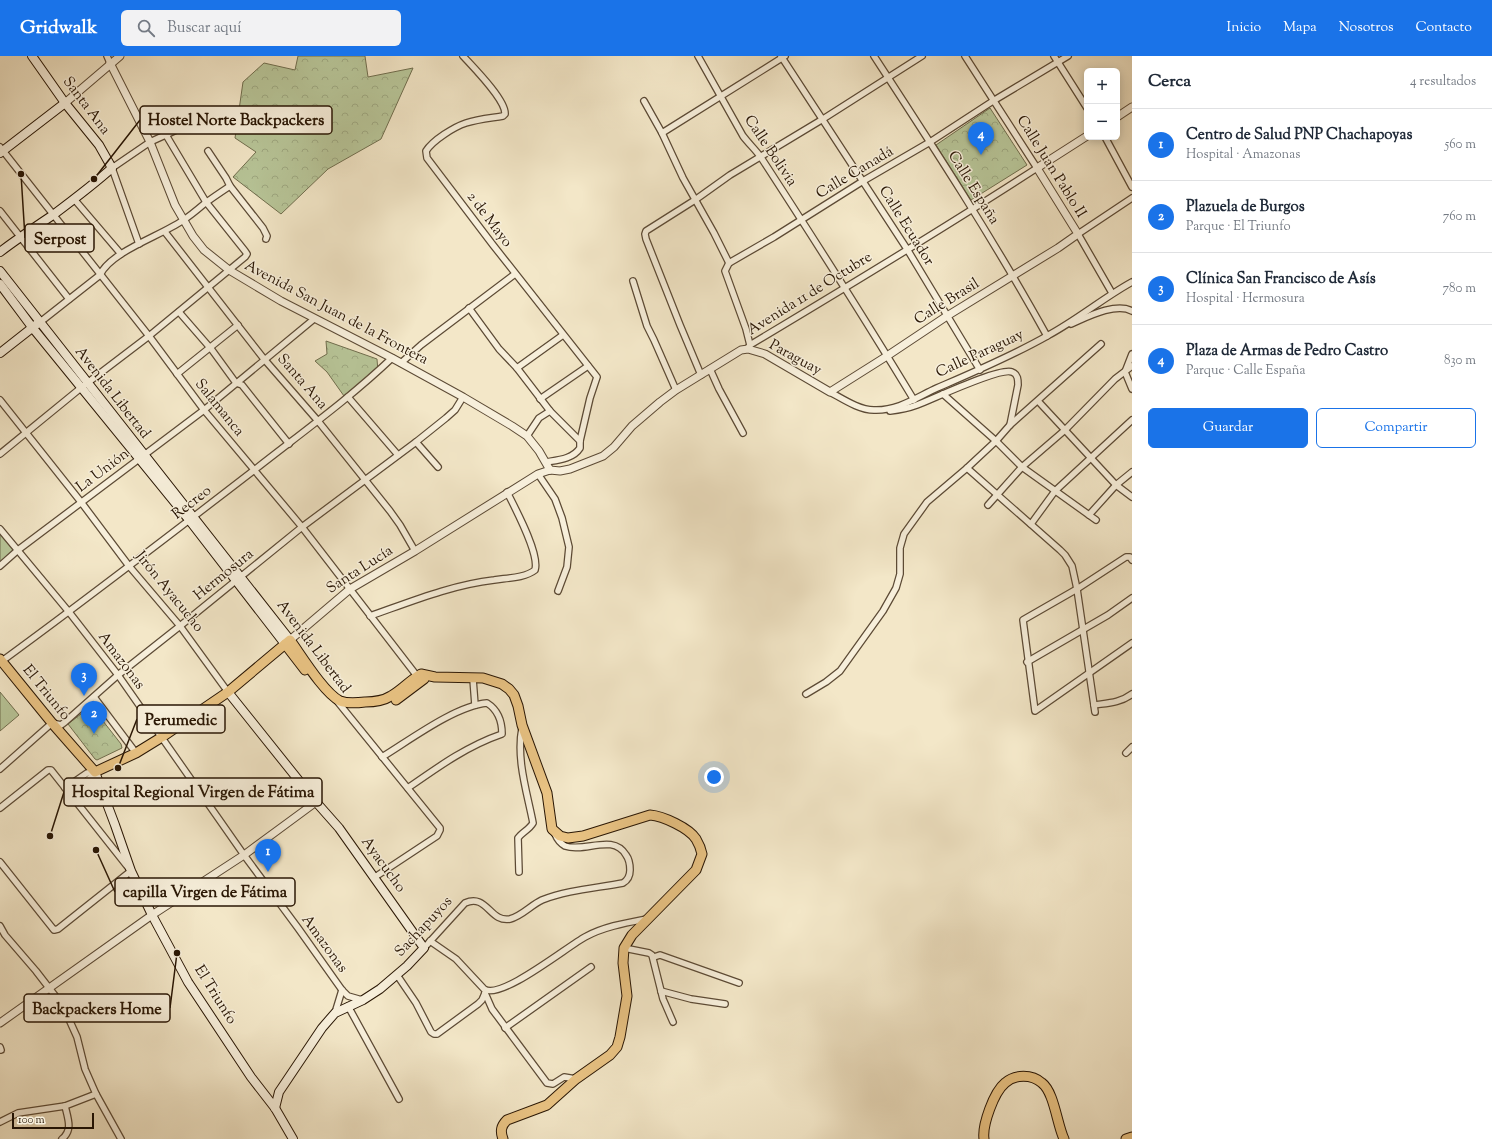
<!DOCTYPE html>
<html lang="es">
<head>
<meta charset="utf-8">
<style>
  :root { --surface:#fff; --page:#f2f2f3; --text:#1f2937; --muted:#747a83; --line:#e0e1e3; --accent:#1a73e8 }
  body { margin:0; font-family:"Sorts Mill Goudy",serif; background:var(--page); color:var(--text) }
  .controls { position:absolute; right:12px; top:12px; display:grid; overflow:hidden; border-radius:6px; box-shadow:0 2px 10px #0003 }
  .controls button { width:36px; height:36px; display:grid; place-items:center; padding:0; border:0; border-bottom:1px solid var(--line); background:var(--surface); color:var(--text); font:20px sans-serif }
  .scale { position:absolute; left:12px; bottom:10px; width:82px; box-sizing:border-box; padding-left:4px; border:2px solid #291604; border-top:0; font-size:11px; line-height:14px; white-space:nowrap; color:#291604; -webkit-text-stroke:3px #f7efdb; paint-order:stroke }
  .you { position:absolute; left:714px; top:721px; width:14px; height:14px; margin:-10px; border:3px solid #fff; border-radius:50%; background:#1a73e8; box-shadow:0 0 0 6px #1a73e833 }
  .badge { display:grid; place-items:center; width:26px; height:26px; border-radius:50%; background:var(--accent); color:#fff; font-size:13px; font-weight:700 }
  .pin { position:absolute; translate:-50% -33px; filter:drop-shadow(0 1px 2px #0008) }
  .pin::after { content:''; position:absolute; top:21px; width:14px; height:12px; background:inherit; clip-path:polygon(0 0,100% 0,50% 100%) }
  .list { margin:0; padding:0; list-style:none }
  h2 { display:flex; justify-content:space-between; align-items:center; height:52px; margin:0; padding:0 16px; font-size:17px }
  h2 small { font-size:13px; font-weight:400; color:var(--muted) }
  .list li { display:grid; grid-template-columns:26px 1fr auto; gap:12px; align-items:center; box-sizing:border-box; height:72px; padding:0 16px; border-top:1px solid var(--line) }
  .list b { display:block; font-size:15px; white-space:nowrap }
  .list p { margin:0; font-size:13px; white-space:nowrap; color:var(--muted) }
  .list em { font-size:13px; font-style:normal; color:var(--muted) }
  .actions { display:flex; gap:8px; padding:12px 16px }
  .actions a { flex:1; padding:9px 0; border:1px solid var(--accent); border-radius:6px; text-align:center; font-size:14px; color:var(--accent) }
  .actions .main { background:var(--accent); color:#fff }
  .icon { flex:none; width:22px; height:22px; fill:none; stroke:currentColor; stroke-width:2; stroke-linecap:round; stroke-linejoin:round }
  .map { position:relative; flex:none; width:1132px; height:1083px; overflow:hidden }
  header { display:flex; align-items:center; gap:24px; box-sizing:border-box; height:56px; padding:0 20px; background:var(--accent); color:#fff }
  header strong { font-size:19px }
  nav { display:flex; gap:22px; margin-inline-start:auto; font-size:14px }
  .search { width:280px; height:36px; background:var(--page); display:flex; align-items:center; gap:10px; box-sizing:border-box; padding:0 14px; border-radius:6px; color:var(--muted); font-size:15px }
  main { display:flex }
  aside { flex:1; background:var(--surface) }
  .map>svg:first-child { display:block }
  .green { fill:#b8c699; stroke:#706e4e }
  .forest { fill:url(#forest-crowns); stroke:#706e4e }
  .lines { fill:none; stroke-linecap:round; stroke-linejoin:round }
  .minor-casing { stroke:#5c4a35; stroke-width:8 }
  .tertiary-casing { stroke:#5c4a35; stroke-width:9 }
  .secondary-casing { stroke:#291604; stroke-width:10 }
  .trunk-casing { stroke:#291604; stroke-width:11 }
  .minor { stroke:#f7efdb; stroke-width:5.5 }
  .tertiary { stroke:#f7efdb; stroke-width:7 }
  .secondary { stroke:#f7efdb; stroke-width:8 }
  .trunk { stroke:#eac484; stroke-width:9 }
  .labels { text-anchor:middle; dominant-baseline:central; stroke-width:3; stroke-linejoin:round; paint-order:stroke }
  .street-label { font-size:15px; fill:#291604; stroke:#f7efdb }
  .leader { fill:none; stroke:#291604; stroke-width:1.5 }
  .callout-dot { fill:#291604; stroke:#f7efdb; stroke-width:1.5 }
  .callout { fill:#f7efdb; stroke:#291604; stroke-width:1.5 }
  .callout-label { font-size:16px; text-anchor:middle; font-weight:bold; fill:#291604 }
</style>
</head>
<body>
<header>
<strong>Gridwalk</strong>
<div class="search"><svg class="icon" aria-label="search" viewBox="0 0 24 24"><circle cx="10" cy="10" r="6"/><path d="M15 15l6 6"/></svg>Buscar aquí</div>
<nav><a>Inicio</a><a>Mapa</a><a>Nosotros</a><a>Contacto</a></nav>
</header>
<main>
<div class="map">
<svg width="1132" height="1083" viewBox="0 0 1132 1083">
  <defs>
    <pattern id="forest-crowns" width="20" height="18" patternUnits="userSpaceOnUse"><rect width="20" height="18" fill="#b8c699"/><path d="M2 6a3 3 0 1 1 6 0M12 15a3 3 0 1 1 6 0" fill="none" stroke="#9ea982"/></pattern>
  </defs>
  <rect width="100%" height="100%" fill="#f3e7c8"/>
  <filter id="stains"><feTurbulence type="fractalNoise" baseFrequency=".005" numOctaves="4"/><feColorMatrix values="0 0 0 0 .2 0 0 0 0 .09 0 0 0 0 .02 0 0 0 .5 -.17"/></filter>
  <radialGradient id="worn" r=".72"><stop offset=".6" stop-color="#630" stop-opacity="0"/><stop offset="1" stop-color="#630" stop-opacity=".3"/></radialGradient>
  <!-- green -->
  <g class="green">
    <path d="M 0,475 L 16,495 L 0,506 Z"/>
    <path d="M 0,636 L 19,659 L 0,675 Z"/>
  </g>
  <!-- forest -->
  <g class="forest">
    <path d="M 298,0 L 365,0 L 368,21 L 413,12 L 381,83 L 328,113 L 281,158 L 233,121 L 256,96 L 235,82 L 243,26 L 264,7 L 295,14 Z"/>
    <path d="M 990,52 L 1027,109 L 971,144 L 936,89 Z"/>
    <path d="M 326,285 L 377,303 L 378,316 L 344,340 L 327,316 L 315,305 L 327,298 Z"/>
    <path d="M 90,651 L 92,651 L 121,688 L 122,692 L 97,704 L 95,703 L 68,668 Z"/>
  </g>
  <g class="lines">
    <defs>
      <g id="minor">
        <path d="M 107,0 L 110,7"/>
        <path d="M 463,0 C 473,11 506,44 505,58 L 503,60 C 491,62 478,63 466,67 C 454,71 433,84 426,95 L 427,102 L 493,189 L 597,321 L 590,342 L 580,385"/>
        <path d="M 698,0 L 743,80 C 749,88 757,95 762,103 C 814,183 865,263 914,344"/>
        <path d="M 781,0 L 907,193 L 980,314"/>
        <path d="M 874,0 C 934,92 994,184 1047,280"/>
        <path d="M 1054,0 L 1087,52"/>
        <path d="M 644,45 L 662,77 L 683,122 L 714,177 L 729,207"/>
        <path d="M 662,77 L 785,0"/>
        <path d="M 1105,81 L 1132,131"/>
        <path d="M 0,91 L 149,280 L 204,354 L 302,471 L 417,620 L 420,621"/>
        <path d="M 208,95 L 226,122 L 230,130 L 263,172 L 267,180 L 266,183"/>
        <path d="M 74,143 L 121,198"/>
        <path d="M 0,155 L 69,243"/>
        <path d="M 165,176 L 264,303 L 318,365 L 390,455 L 400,469 L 415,495"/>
        <path d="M 139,188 L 112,112 L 150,86 L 196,65"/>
        <path d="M 633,225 L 647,270 L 654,284 L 676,334"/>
        <path d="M 1112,237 L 1078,178 L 1132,142"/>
        <path d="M 469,252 L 499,293 L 517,312"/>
        <path d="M 179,256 L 212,294 L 236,327 L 242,329 L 289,388"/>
        <path d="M 39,267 L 100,219 C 110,196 160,180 182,165 C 190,160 197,154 204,148 C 212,142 221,136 230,130"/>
        <path d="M 1071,268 C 1087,261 1116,246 1132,255"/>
        <path d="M 750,289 L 746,273 L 725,215 L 729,207 L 774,181 L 863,125 L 930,86 L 993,45 L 1068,0"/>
        <path d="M 748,292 L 750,289 C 847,231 943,173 1037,112 L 965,0"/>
        <path d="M 1132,298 L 1125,316 L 1132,333"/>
        <path d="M 401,307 L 421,289 L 515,218"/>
        <path d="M 710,313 L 719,333 L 743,377"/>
        <path d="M 177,318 L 238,269"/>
        <path d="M 701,319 L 680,269 L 646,183 L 645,178 L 646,175 L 695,144 L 730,119 L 823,63 L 922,0"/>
        <path d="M 830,336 C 843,343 859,354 874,354 C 898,355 917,341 937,332 C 974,316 1012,300 1047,280 C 1077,264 1103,242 1132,226"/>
        <path d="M 943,338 L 996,385 L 1022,411 L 1096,464"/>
        <path d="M 348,341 L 398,399"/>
        <path d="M 540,343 L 588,310"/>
        <path d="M 0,344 L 81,446 L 129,510 L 180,570 L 228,636"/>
        <path d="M 1038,345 L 1116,429 L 1132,441"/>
        <path d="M 890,355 C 899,354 909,352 917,349 C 933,343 1000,311 1012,316 C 1018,318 1018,324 1018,329 L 1010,369"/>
        <path d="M 527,380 L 539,362 L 550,355"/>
        <path d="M 416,386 L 438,411"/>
        <path d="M 0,398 L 82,331 L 149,280 L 245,201 L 247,198 L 245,195 L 206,146 L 166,79"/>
        <path d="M 546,406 C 558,404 573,403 580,392 L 580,385 L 550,355 L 517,312 L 563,279"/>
        <path d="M 967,412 L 1060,494 L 1065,499 L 1072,510 L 1077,533 L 1095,656"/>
        <path d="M 538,418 L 555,443 L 562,462 L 569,491 L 567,511 L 558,535"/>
        <path d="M 988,449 L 1022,411 L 1065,374 L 1115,323 L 1132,310"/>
        <path d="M 1089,459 L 1116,429 L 1132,416"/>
        <path d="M 1031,468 L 1055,435 L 1132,364"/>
        <path d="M 0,473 L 69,556 L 118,619 L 244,799 L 298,872 L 342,934 L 348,940 L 362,944"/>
        <path d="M 1132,504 L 1130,501 L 1126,501 L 1077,533 L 1023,564 L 1035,655 L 1132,587"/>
        <path d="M 0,510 L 18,494 L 204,354 L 314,263"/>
        <path d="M 370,560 C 410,546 451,529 494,524 C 507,522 525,522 535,514 C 540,498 515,452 507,436"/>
        <path d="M 2,605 C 87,543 170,479 253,415 C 300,378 349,343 392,302"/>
        <path d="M 1027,606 L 1108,559 L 1132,542"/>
        <path d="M 473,623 L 475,649"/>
        <path d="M 806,638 L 826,626 L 840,615 L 883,555 L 896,532 L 900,518 L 900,492 L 904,478 L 927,446 L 967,412 L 996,385 L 1010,369 L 1101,288"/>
        <path d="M 94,641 L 136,697"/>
        <path d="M 337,645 L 440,772 L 440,774 L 437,780 L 375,821"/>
        <path d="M 1094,649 C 1108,647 1120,647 1132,638"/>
        <path d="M 1126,697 L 1132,691"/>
        <path d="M 382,701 C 410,684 455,650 487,647 C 498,654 502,666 502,678 C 467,690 438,711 408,732"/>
        <path d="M 0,713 L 52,667 L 61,669 L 65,666 L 118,619 L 180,570 L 302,471 L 416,386 L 446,362 L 455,354 L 463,341"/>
        <path d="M 65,732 L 87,717 L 95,716"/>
        <path d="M 70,738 L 90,722 L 95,716"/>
        <path d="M 0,752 L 48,714 L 51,714 L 131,815 L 58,873 L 54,874 L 0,806"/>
        <path d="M 519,816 L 518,782 C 522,776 529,774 533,767 C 527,736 516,703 522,672"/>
        <path d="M 0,870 L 5,879 L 36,915 L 63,950 L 77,981 L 85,1013 L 96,1038 L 121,1083"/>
        <path d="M 430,885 L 456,903 L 484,933 C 500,945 568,890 585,881 C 603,871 625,867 646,863"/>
        <path d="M 424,892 L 465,847 C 487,837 490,867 510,863 C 522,860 531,849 542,844 C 567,834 597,832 623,827 C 628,824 630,820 630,814 C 630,810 629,803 626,799 C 613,777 585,797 565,790 C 560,787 557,783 555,778"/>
        <path d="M 624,892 L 649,897 L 652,899 L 663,943 L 673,966"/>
        <path d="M 654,901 L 660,899 L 739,927"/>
        <path d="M 397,919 L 416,947 L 431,976 L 434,978 L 437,978 L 478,948 L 482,944 L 485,937"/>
        <path d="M 661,935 L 691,943 L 725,948"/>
        <path d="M 485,937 L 492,953 L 547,1027 L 553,1028 L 564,1021 L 576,1023"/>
        <path d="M 348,950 L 399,1043"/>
        <path d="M 335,957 L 342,934"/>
        <path d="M 505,972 L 591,911"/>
        <path d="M 0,991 L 1,994"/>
        <path d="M 0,1066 L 18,1057 L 65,1050 L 96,1038"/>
        <path d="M 62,1083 C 73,1074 68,1063 65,1050"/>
      </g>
      <g id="tertiary">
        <path d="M 110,7 L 150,86 L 175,149 L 193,180 L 204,194 L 229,214 L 281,245 L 392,302 L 463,341 L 512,370 L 527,380 L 539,395 L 550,414"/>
        <path d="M 65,47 L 120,0"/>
        <path d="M 1117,61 L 1132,51"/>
        <path d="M 550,414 L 560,415 L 570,413 L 603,400 L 614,391 L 632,370 L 660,346 L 676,334 L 741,294 L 748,293 L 765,298 L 830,336 L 887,300 L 947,260 L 1058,192 L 1078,178 L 1037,112 L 1087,80"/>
        <path d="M 290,584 L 350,533 L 415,495 L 538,418 L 550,414"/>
        <path d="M 0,967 L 152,859 L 244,799 L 316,746"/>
      </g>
      <g id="secondary">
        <path d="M 0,97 L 65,47"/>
        <path d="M 0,196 C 17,183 35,171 53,159 C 73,144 93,129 112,112 L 99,89 L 65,47 L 32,0"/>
        <path d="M 0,215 L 290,584"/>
        <path d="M 0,228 L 32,271 L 190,465 L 285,588"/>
        <path d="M 0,297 L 37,268"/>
        <path d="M 228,636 L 316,746 L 339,772 L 424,892 L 407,910 L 380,933 L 363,944 L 335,957 L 322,972 L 279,1036 L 275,1052"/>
        <path d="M 95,716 L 115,769 L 131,815 L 152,859 L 188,926 L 251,1021 L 275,1052 L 293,1083"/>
      </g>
      <g id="trunk">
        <path d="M 285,588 L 305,614"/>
        <path d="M 0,603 L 52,667 L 95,716 L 136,697 L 162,681 L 228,636 L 290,584 C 301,599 324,637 340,645 C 348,648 357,647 365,646 C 374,646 383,645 391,640 C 402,634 410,624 421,618 L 435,621 L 483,622 L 502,628 L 509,633 L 514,639 L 518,650 L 522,669 L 547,737 L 552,773 L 560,780 L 568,782 L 583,780 L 650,759 C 663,760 689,772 696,783 C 699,788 701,793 702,798 L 696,814 L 632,879 L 624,892 L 623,907 L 627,940 L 620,981 L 617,991 L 610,999 L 576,1023 L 547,1049 L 507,1064 C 501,1070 500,1075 503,1083"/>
        <path d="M 396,644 L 424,623 L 425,620"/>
        <path d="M 984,1083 C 982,1069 994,1036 1005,1027 C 1015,1018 1032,1018 1042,1027 C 1054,1036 1057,1068 1064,1083"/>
        <path d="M 1126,1083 L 1132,1081"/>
      </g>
    </defs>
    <!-- minor casing -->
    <use href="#minor" class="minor-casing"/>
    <!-- tertiary casing -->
    <use href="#tertiary" class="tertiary-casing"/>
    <!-- secondary casing -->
    <use href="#secondary" class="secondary-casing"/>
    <!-- trunk casing -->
    <use href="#trunk" class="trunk-casing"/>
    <!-- minor -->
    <use href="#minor" class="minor"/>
    <!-- tertiary -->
    <use href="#tertiary" class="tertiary"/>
    <!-- secondary -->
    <use href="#secondary" class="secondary"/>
    <!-- trunk -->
    <use href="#trunk" class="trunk"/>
  </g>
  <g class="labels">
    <!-- street labels -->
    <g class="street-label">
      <text transform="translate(86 50) rotate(53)">Santa Ana</text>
      <text transform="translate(770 95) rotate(56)">Calle Bolivia</text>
      <text transform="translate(1051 111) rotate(58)">Calle Juan Pablo II</text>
      <text transform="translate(855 117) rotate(-31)">Calle Canadá</text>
      <text transform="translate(973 132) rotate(58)">Calle España</text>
      <text transform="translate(489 164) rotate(53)">2 de Mayo</text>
      <text transform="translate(906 170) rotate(58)">Calle Ecuador</text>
      <text transform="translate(810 238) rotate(-32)">Avenida 11 de Octubre</text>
      <text transform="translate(947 246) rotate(-32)">Calle Brasil</text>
      <text transform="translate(336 257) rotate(28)">Avenida San Juan de la Frontera</text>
      <text transform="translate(980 298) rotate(-25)">Calle Paraguay</text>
      <text transform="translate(795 302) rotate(29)">Paraguay</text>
      <text transform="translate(302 326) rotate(49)">Santa Ana</text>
      <text transform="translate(112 337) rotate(52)">Avenida Libertad</text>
      <text transform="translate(219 352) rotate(51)">Salamanca</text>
      <text transform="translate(103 415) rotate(-37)">La Unión</text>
      <text transform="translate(192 447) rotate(-38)">Recreo</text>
      <text transform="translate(360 514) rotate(-33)">Santa Lucía</text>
      <text transform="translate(224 519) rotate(-39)">Hermosura</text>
      <text transform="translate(169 536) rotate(51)">Jirón Ayacucho</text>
      <text transform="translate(313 591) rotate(53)">Avenida Libertad</text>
      <text transform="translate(121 605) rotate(53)">Amazonas</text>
      <text transform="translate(46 637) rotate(51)">El Triunfo</text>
      <text transform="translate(383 809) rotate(54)">Ayacucho</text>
      <text transform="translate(424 871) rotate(-47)">Sachapuyos</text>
      <text transform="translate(324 888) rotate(54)">Amazonas</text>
      <text transform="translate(215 939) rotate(58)">El Triunfo</text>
    </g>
  </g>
  <!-- callouts -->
  <path class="leader" d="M94 123L140 64M21 118L25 182M118 712L137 663M50 780L64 736M96 794L115 836M177 897L170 952"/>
  <g class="callout-dot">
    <circle cx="94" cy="123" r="4"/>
    <circle cx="21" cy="118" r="4"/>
    <circle cx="118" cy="712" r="4"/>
    <circle cx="50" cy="780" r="4"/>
    <circle cx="96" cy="794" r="4"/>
    <circle cx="177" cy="897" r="4"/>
  </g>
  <g class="callout">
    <rect x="140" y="50" width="192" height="28" rx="4"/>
    <rect x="25" y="168" width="69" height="28" rx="4"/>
    <rect x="137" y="649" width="88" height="28" rx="4"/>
    <rect x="64" y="722" width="258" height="28" rx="4"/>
    <rect x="115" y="822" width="180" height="28" rx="4"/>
    <rect x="24" y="938" width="146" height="28" rx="4"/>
  </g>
  <g class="callout-label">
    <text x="236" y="69">Hostel Norte Backpackers</text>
    <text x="60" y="188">Serpost</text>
    <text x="181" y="669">Perumedic</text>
    <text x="193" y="741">Hospital Regional Virgen de Fátima</text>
    <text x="205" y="841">capilla Virgen de Fátima</text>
    <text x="97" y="958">Backpackers Home</text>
  </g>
  <rect width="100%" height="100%" filter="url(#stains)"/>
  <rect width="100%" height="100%" fill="url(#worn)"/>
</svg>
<div class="controls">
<button>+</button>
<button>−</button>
</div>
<div class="scale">100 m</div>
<div class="you"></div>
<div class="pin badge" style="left:268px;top:816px">1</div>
<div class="pin badge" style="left:94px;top:678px">2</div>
<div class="pin badge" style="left:84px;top:640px">3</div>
<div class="pin badge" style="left:981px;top:99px">4</div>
</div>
<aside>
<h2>Cerca<small>4 resultados</small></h2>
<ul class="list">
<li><span class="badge">1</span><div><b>Centro de Salud PNP Chachapoyas</b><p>Hospital · Amazonas</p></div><em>560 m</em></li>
<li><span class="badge">2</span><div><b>Plazuela de Burgos</b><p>Parque · El Triunfo</p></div><em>760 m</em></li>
<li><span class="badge">3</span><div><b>Clínica San Francisco de Asís</b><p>Hospital · Hermosura</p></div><em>780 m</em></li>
<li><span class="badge">4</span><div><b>Plaza de Armas de Pedro Castro</b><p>Parque · Calle España</p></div><em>830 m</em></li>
</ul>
<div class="actions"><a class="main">Guardar</a><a>Compartir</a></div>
</aside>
</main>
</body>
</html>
